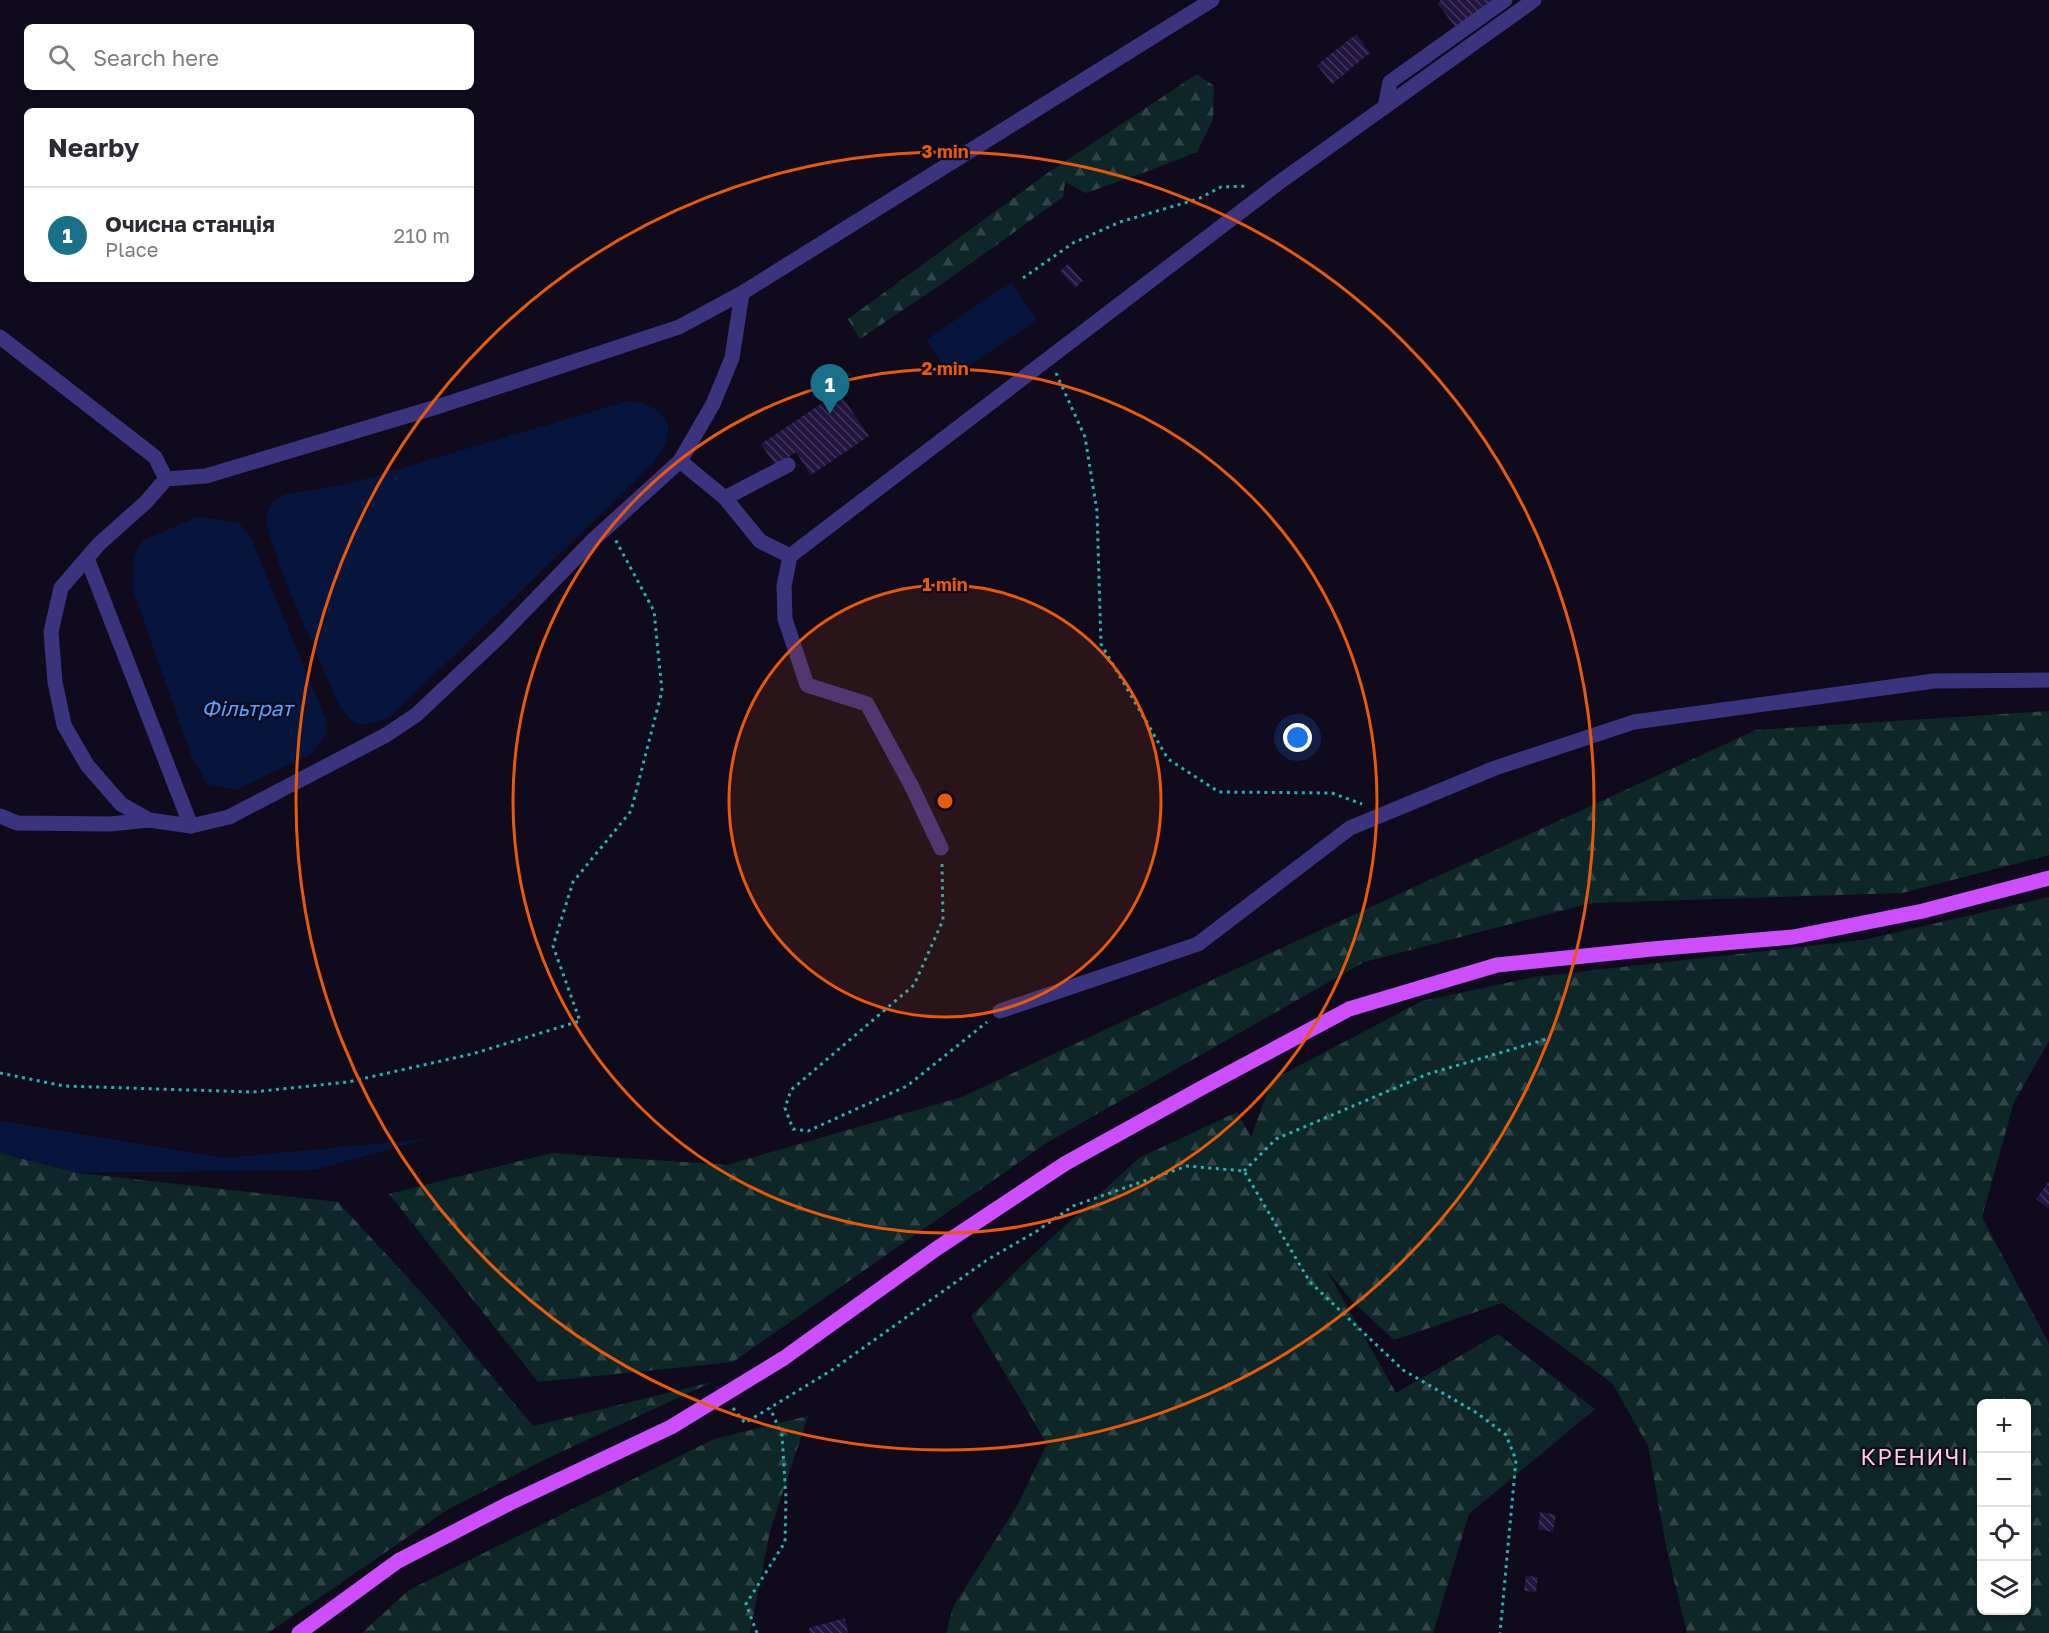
<!DOCTYPE html>
<html lang="en">
<head>
<meta charset="utf-8">
<style>
  :root { --surface:#fff; --page:#f2f2f3; --text:#2b2b33; --muted:#7c7c81; --line:#e1e1e2; --accent:#187089 }
  body { margin:0; font-family:"Golos Text",sans-serif; background:var(--page); color:var(--text) }
  .controls { position:absolute; right:18px; bottom:18px; display:grid; overflow:hidden; border-radius:9px; box-shadow:0 2px 4px #0004 }
  .controls button { width:54px; height:54px; display:grid; place-items:center; padding:0; border:0; border-bottom:2px solid var(--line); background:var(--surface); color:var(--text); font:30px sans-serif }
  .you { position:absolute; left:1298px; top:738px; width:21px; height:21px; margin:-15px; border:4px solid #fff; border-radius:50%; background:#1a73e8; box-shadow:0 0 0 9px #1a73e833 }
  .badge { display:grid; place-items:center; width:39px; height:39px; border-radius:50%; background:var(--accent); color:#fff; font-size:20px; font-weight:700 }
  .pin { position:absolute; translate:-50% -50px; filter:drop-shadow(0 2px 3px #0008) }
  .pin::after { content:''; position:absolute; top:32px; width:21px; height:18px; background:inherit; clip-path:polygon(0 0,100% 0,50% 100%) }
  .list { margin:0; padding:0; list-style:none }
  h2 { display:flex; justify-content:space-between; align-items:center; height:78px; margin:0; padding:0 24px; font-size:26px }
  h2 small { font-size:20px; font-weight:400; color:var(--muted) }
  .list li { display:grid; grid-template-columns:39px 1fr auto; gap:18px; align-items:center; box-sizing:border-box; height:96px; padding:0 24px; border-top:2px solid var(--line) }
  .list b { display:block; font-size:22px; white-space:nowrap }
  .list p { margin:0; font-size:20px; white-space:nowrap; color:var(--muted) }
  .list em { font-size:20px; font-style:normal; color:var(--muted) }
  .icon { flex:none; width:33px; height:33px; fill:none; stroke:currentColor; stroke-width:2; stroke-linecap:round; stroke-linejoin:round }
  .map { position:relative; flex:none; width:2049px; height:1633px; overflow:hidden }
  .search { position:absolute; background:var(--surface); box-shadow:0 2px 4px #0004; left:24px; top:24px; width:450px; height:66px; display:flex; align-items:center; gap:15px; box-sizing:border-box; padding:0 21px; border-radius:9px; color:var(--muted); font-size:22px }
  .panel { position:absolute; background:var(--surface); box-shadow:0 2px 4px #0004; left:24px; top:108px; width:450px; height:174px; border-radius:9px }
  .map>svg:first-child { display:block }
  .forest { fill:url(#forest-firs); fill-rule:evenodd }
  .water { fill:#06153b }
  .building { fill:url(#building-back-hatch) }
  .lines { fill:none; stroke-linecap:round; stroke-linejoin:round }
  .path { stroke:#27b0b3; stroke-width:3; stroke-dasharray:3 4.5; stroke-linecap:butt }
  .minor { stroke:#3c337f; stroke-width:15 }
  .major { stroke:#cc4eff; stroke-width:15 }
  .ring { fill:none; stroke:#e8590c; stroke-width:3 }
  .labels { text-anchor:middle; dominant-baseline:central; stroke-width:4.5; stroke-linejoin:round; paint-order:stroke }
  .water-label { font-size:21px; font-style:italic; fill:#55a2ff; stroke:#0f0b1d }
  .quarter-label { font-size:22px; letter-spacing:1.5px; fill:#ffc9e7; stroke:#0f0b1d }
  .centre { fill:#e8590c; stroke:#0f0b1d; stroke-width:3 }
  .ring-label { font-size:18px; text-anchor:middle; font-weight:bold; fill:#e8590c; stroke:#0f0b1d; stroke-width:4.5; stroke-linejoin:round; paint-order:stroke }
</style>
</head>
<body>
<div class="map">
<svg width="2049" height="1633" viewBox="0 0 2049 1633">
  <defs>
    <pattern id="forest-firs" width="22" height="20" patternUnits="userSpaceOnUse" patternTransform="scale(1.5)"><rect width="22" height="20" fill="#0d2627"/><path d="M5 1l3.5 6h-7zM16 11l3.5 6h-7z" fill="#2f4447"/></pattern>
    <pattern id="building-back-hatch" width="6" height="6" patternUnits="userSpaceOnUse" patternTransform="scale(1.5)"><rect width="6" height="6" fill="#22163f"/><path d="M-1 5l2 2M0 0l6 6M5-1l2 2" fill="none" stroke="#41365c"/></pattern>
  </defs>
  <rect width="100%" height="100%" fill="#0f0b1d"/>
  <!-- forest -->
  <g class="forest">
    <path d="M 1197,74 L 1214,86 L 1213,119 L 1197,152 L 1148,171 L 1086,193 L 1065,182 L 1063,197 L 952,277 L 860,339 L 848,319 L 1049,172 Z"/>
    <path d="M 2049,711 L 2049,855 L 1902,893 L 1592,903 L 1364,962 L 1048,1142 L 733,1362 L 538,1382 L 389,1194 L 551,1153 L 727,1165 L 962,1097 L 1162,1003 L 1756,730 Z"/>
    <path d="M 2049,897 L 2049,1041 L 2014,1102 L 1982,1217 L 2049,1344 L 2049,1633 L 1687,1633 L 1667,1551 L 1648,1446 L 1612,1383 L 1502,1303 L 1394,1340 L 1353,1302 L 1326,1269 L 1396,1393 L 1498,1334 L 1595,1409 L 1469,1514 L 1433,1633 L 946,1633 L 953,1607 L 1017,1506 L 1047,1444 L 971,1316 L 1023,1264 L 1139,1158 L 1237,1112 L 1251,1137 L 1272,1080 L 1422,1001 L 1534,977 L 1863,940 ZM 1982,1404 L 2026,1404 L 2026,1610 L 1982,1610 Z"/>
    <path d="M 0,1153 L 79,1173 L 338,1202 L 432,1304 L 533,1426 L 712,1382 L 546,1459 L 447,1510 L 268,1633 L 0,1633 Z"/>
    <path d="M 808,1416 L 770,1531 L 750,1633 L 362,1633 L 409,1590 L 714,1439 Z"/>
  </g>
  <!-- water -->
  <g class="water">
    <path d="M 1011,282 L 1037,320 L 951,378 L 926,340 Z"/>
    <path d="M 628,401 C 645,402 671,412 668,434 C 667,445 659,454 653,464 L 390,717 C 365,728 353,729 338,703 L 286,583 L 268,531 L 266,515 L 273,502 L 283,495 L 355,482 Z"/>
    <path d="M 196,517 L 238,522 L 250,536 L 326,720 L 327,733 L 311,754 L 236,790 L 207,784 L 192,758 L 132,587 L 134,556 L 142,541 Z"/>
    <path d="M 0,1121 L 226,1158 L 426,1139 L 314,1170 L 79,1173 L 0,1153 Z"/>
  </g>
  <!-- building -->
  <g class="building">
    <path d="M 1441,0 L 1496,0 L 1457,29 L 1437,3 Z"/>
    <path d="M 1356,34 L 1370,53 L 1332,84 L 1317,65 Z"/>
    <path d="M 1068,264 L 1083,281 L 1075,288 L 1060,271 Z"/>
    <path d="M 839,392 L 869,436 L 811,475 L 796,452 L 776,466 L 761,444 Z"/>
    <path d="M 2049,1181 L 2049,1207 L 2048,1208 L 2036,1199 Z"/>
    <path d="M 1540,1512 L 1556,1515 L 1553,1532 L 1538,1529 Z"/>
    <path d="M 1526,1576 L 1538,1577 L 1536,1592 L 1524,1591 Z"/>
    <path d="M 845,1618 L 848,1633 L 810,1633 L 809,1628 Z"/>
  </g>
  <g class="lines">
    <!-- path -->
    <g class="path">
      <path d="M 1023,278 L 1073,243 L 1120,222 L 1198,199 L 1221,187 L 1248,186"/>
      <path d="M 1056,373 L 1085,437 L 1097,511 L 1101,644 L 1168,759 L 1219,792 L 1332,793 L 1362,804"/>
      <path d="M 942,864 L 943,920 L 914,985 L 791,1090 L 785,1108 L 793,1129 L 808,1131 L 907,1086 L 987,1022"/>
      <path d="M 0,1073 L 64,1086 L 253,1092 L 348,1082 L 472,1054 L 580,1021 L 553,946 L 573,882 L 631,811 L 662,691 L 654,611 L 615,539"/>
      <path d="M 1244,1171 L 1276,1139 L 1428,1074 L 1547,1039"/>
      <path d="M 733,1408 L 745,1423 L 832,1370 L 987,1260 L 1037,1231 L 1073,1206 L 1187,1166 L 1244,1171 L 1310,1282 L 1403,1370 L 1477,1413 L 1506,1435 L 1516,1460 L 1500,1633"/>
      <path d="M 757,1633 L 746,1604 L 785,1542 L 786,1498 L 782,1435 L 770,1408"/>
    </g>
    <!-- minor -->
    <g class="minor">
      <path d="M 1385,107 L 1390,82 L 1505,0"/>
      <path d="M 742,293 L 732,358 L 713,404 L 680,461 L 593,540 L 500,636 L 416,715 L 386,735 L 229,817 L 191,826 L 149,820 L 121,804 L 87,765 L 64,725 L 55,682 L 51,632 L 61,588 L 99,544 L 146,502 L 166,479 L 206,476 L 443,405 L 679,327 L 742,293 L 1212,0"/>
      <path d="M 0,337 L 155,457 L 166,479"/>
      <path d="M 680,461 L 725,498 L 760,541 L 790,556"/>
      <path d="M 725,498 L 788,465"/>
      <path d="M 87,558 L 191,826"/>
      <path d="M 0,816 L 17,823 L 110,824 L 149,820"/>
      <path d="M 941,848 L 911,785 L 867,704 L 807,685 L 785,619 L 784,586 L 790,556 L 1277,184 L 1534,0"/>
      <path d="M 1000,1011 L 1198,944 L 1350,828 L 1495,768 L 1634,722 L 1934,681 L 2049,680"/>
    </g>
    <!-- major -->
    <path class="major" d="M 299,1633 L 398,1561 L 510,1503 L 671,1427 L 784,1358 L 936,1249 L 1066,1163 L 1207,1085 L 1349,1009 L 1497,965 L 1652,949 L 1793,937 L 1923,911 L 2049,878"/>
  </g>
  <!-- distance rings -->
  <circle cx="945" cy="801" r="216" fill="#e8590c" fill-opacity=".12"/>
  <g class="ring">
    <circle cx="945" cy="801" r="216"/>
    <circle cx="945" cy="801" r="432"/>
    <circle cx="945" cy="801" r="649"/>
  </g>
  <g class="labels">
    <!-- water labels -->
    <g class="water-label">
      <text x="247" y="708">Фільтрат</text>
    </g>
    <!-- quarter labels -->
    <g class="quarter-label">
      <text x="1915" y="1456">КРЕНИЧІ</text>
    </g>
  </g>
  <circle cx="945" cy="801" r="9" class="centre"/>
  <g class="ring-label">
    <text x="945" y="158">3 min</text>
    <text x="945" y="375">2 min</text>
    <text x="945" y="591">1 min</text>
  </g>
</svg>
<div class="controls">
<button>+</button>
<button>−</button>
<button><svg class="icon" aria-label="locate" viewBox="0 0 24 24"><circle cx="12" cy="12" r="6"/><path d="M12 2v4M12 18v4M2 12h4M18 12h4"/></svg></button>
<button><svg class="icon" aria-label="layers" viewBox="0 0 24 24"><path d="M12 4l9 5-9 5-9-5zM3 14l9 5 9-5"/></svg></button>
</div>
<div class="you"></div>
<div class="pin badge" style="left:830px;top:414px">1</div>
<div class="search"><svg class="icon" aria-label="search" viewBox="0 0 24 24"><circle cx="10" cy="10" r="6"/><path d="M15 15l6 6"/></svg>Search here</div>
<section class="panel">
<h2>Nearby<small></small></h2>
<ul class="list">
<li><span class="badge">1</span><div><b>Очисна станція</b><p>Place</p></div><em>210 m</em></li>
</ul>
</section>
</div>
</body>
</html>
